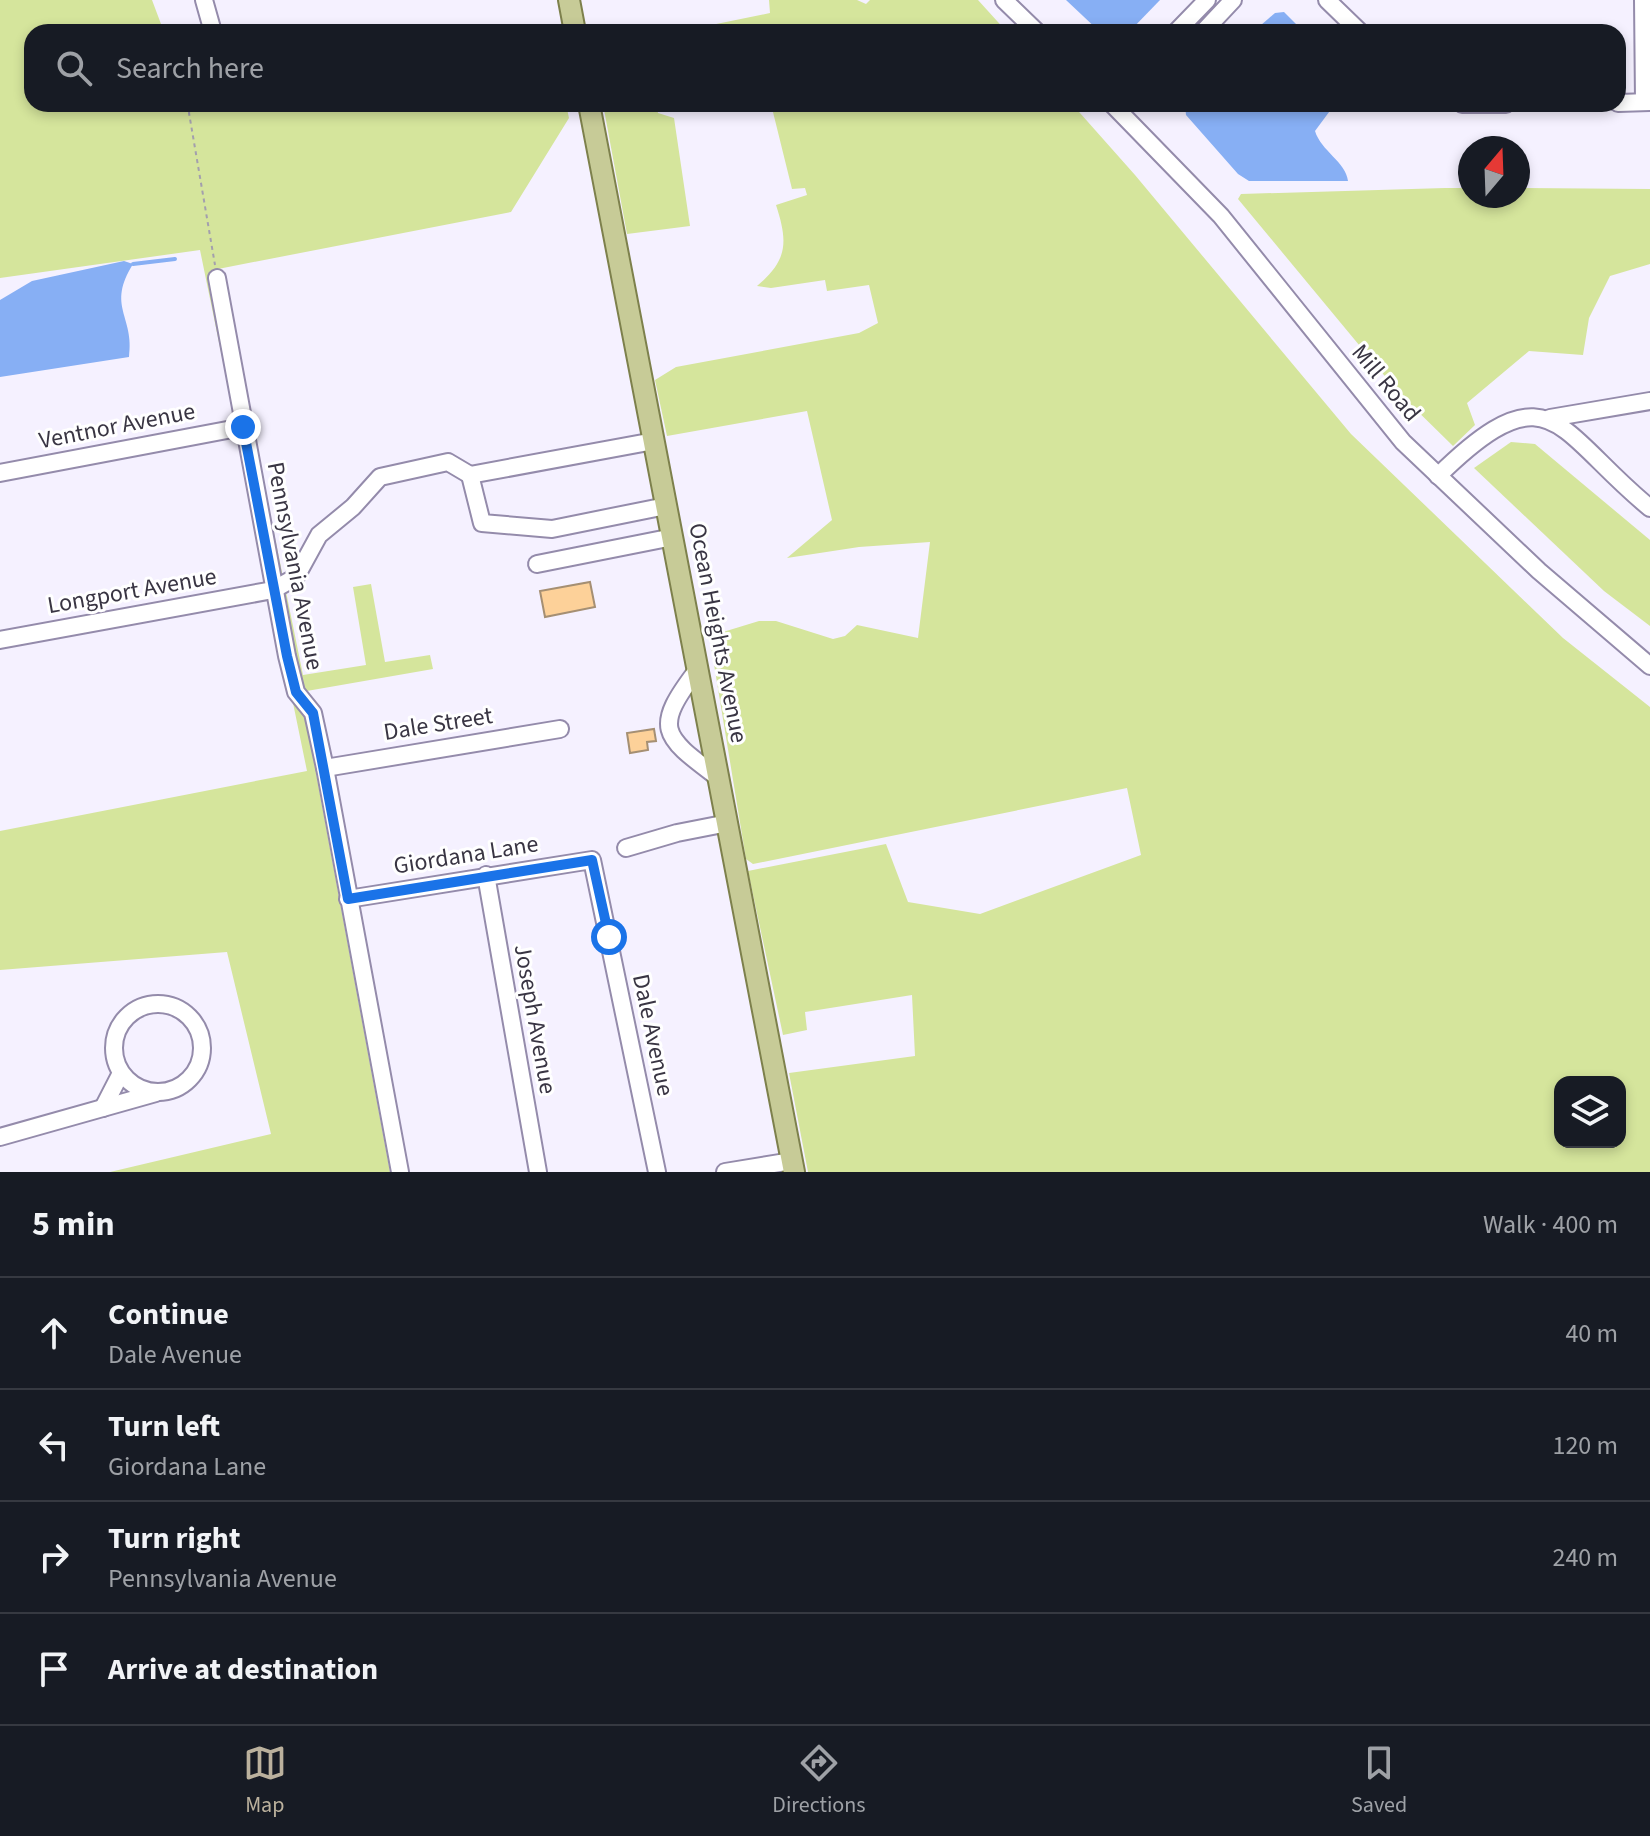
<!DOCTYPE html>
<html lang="en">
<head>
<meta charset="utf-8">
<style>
  :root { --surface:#171b24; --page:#20242c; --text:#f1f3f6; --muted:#9ea1a6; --line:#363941; --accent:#bbb19d }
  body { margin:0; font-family:"Source Sans 3",sans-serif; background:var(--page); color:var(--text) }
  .controls { position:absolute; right:24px; bottom:24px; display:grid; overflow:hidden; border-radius:16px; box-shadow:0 4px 12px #0003 }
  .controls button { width:72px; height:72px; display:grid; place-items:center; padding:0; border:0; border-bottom:2px solid var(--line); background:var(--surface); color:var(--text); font:40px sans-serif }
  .compass { position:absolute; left:1458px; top:136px; width:72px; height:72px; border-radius:50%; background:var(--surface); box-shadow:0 4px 12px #0003; rotate:19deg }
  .stop { position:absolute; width:24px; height:24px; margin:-18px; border:6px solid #1a73e8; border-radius:50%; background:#fff }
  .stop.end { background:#1a73e8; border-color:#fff; box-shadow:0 2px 8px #0008 }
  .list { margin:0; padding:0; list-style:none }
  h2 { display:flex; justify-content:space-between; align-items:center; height:104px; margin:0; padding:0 32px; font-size:34px }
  h2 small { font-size:26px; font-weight:400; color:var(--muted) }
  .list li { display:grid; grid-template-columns:52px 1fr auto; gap:24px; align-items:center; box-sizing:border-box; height:112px; padding:0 32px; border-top:2px solid var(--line) }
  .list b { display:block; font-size:30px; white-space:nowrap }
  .list p { margin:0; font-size:26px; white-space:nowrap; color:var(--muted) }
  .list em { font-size:26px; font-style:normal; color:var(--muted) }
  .icon { flex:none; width:44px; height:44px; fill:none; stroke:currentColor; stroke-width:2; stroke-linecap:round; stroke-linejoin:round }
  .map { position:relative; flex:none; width:1650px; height:1172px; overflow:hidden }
  .search { position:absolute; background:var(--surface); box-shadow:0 4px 12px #0003; left:24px; right:24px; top:24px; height:88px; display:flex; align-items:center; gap:20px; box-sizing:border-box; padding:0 28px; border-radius:24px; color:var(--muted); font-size:30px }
  .sheet { height:552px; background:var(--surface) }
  nav { display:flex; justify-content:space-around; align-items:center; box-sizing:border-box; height:112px; border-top:2px solid var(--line); background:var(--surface); font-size:22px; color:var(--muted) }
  nav a { display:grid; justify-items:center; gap:4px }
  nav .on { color:var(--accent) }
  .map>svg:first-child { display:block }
  .green { fill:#d5e59c; fill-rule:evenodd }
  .water { fill:#87aff4 }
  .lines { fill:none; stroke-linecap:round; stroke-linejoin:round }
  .stream { stroke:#87aff4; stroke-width:4 }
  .building { fill:#fdd199; stroke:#a58f73; stroke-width:2 }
  .minor-casing { stroke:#948bab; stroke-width:20 }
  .major-casing { stroke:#7d804c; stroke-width:24 }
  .path { stroke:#a39fad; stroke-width:2; stroke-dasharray:4 4; stroke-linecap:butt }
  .minor { stroke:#fff; stroke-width:16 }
  .major { stroke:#c7cb97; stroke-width:20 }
  .route { stroke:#1a73e8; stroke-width:10 }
  .labels { text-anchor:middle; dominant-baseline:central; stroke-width:6; stroke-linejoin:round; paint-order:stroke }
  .street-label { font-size:24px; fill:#393543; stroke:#fff }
</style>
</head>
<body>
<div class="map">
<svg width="1650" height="1172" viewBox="0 0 1650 1172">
  <rect width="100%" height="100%" fill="#f5f1ff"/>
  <!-- green -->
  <g class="green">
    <path d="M 0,0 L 152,0 L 164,32 L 32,32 L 32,104 L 566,104 L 569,118 L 511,212 L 218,269 L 243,427 L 272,523 L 303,675 L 366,665 L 353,587 L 371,584 L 385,662 L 430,655 L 433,669 L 301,692 L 390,1172 L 110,1172 L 271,1134 L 227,952 L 0,970 L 0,831 L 307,771 L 200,250 L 0,278 Z"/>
    <path d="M 769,0 L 857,0 L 866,4 L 870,0 L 978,0 L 1007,32 L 677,32 L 770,13 Z"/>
    <path d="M 603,104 L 656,104 L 658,113 L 674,118 L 690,226 L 627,234 Z"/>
    <path d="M 771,104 L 1072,104 L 1135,175 L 1351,434 L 1563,638 L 1650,707 L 1650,1172 L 808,1172 L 789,1073 L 915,1056 L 912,995 L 805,1012 L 807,1030 L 783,1035 L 748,871 L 886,844 L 908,902 L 980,914 L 1141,855 L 1127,788 L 753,864 L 746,859 L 711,646 L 723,632 L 759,621 L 776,621 L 833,639 L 845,636 L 857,625 L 918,638 L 930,542 L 859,547 L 787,558 L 832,520 L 807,411 L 667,436 L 655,380 L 676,367 L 859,333 L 878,323 L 869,285 L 827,291 L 825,280 L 771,288 L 757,286 C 788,260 788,242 776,205 L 807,195 L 805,188 L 792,189 ZM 1560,1082 L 1620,1082 L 1620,1142 L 1560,1142 Z"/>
    <path d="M 1445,188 L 1470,188 L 1470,196 L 1518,196 L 1518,188 L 1650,189 L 1650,264 L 1610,276 L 1589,318 L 1583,355 L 1529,351 L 1467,403 L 1475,425 L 1453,446 L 1398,392 L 1238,199 L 1241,194 Z"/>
    <path d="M 1511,442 L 1535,444 L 1650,540 L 1650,626 L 1604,591 L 1474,468 Z"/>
  </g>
  <!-- water -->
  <g class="water">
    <path d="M 1066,0 L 1160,0 L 1129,32 L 1100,32 Z"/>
    <path d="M 1284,12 L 1304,32 L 1253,32 L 1275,13 Z"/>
    <path d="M 1185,104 L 1335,104 L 1315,131 C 1321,151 1346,162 1348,181 L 1249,181 L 1238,174 L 1186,115 Z"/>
    <path d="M 124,261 L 133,264 C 106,307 135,316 129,357 L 0,377 L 0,300 L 32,281 Z"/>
  </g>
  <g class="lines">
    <!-- stream -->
    <path class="stream" d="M 133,264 L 175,259"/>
  </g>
  <!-- building -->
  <g class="building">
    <path d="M 590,582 L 595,607 L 545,617 L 540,591 Z"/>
    <path d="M 654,729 L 656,741 L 647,742 L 648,750 L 630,753 L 627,733 Z"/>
  </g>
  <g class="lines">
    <defs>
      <g id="minor">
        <path d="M 204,0 L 213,32"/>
        <path d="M 1004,0 L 1037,32"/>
        <path d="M 1327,0 L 1360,32"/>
        <path d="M 1643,0 L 1644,102"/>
        <path d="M 1176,32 L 1207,0"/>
        <path d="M 1203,32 L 1233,0"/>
        <path d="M 1618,103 L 1650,102"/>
        <path d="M 1112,104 L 1221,216 L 1403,442 L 1539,571 L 1650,666"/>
        <path d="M 1462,104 L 1506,104"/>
        <path d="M 217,278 L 287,656 L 296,692 L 313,713 L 325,768 L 400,1172"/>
        <path d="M 1550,418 L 1650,401"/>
        <path d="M 654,441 L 470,475 L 482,523 L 552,529 L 666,506"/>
        <path d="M 0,473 L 243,427"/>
        <path d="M 1438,476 C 1551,365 1557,432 1650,508"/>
        <path d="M 537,564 L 673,537"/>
        <path d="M 0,640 L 273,590 L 296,577 L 319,535 L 353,507 L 380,477 L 448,462 L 470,475"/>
        <path d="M 698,669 C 651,730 663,736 720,779"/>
        <path d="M 325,768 L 560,729"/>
        <path d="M 626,848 L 677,833 L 728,823"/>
        <path d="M 486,875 L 538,1172"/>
        <path d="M 348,899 L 592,860 L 657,1172"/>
        <circle cx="158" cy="1048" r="44"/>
        <path d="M 103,1108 L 121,1073"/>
        <path d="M 0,1137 L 156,1093"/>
        <path d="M 725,1172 L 792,1161"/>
      </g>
      <g id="major">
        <path d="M 569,0 L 575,32"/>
        <path d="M 589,104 L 794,1172"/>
      </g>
    </defs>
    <!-- minor casing -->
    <use href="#minor" class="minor-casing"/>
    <!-- major casing -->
    <use href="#major" class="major-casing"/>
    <!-- path -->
    <path class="path" d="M 191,104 L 189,113 L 215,265"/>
    <!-- minor -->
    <use href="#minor" class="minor"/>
    <!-- major -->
    <use href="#major" class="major"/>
  </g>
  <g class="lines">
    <!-- route -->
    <path class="route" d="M 243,427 L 287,656 L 296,692 L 313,713 L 348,899 L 592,860 L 609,937"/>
  </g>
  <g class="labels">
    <!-- street labels -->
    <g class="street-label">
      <text transform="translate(1386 383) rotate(50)">Mill Road</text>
      <text transform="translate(117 426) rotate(-11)">Ventnor Avenue</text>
      <text transform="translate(295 566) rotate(79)">Pennsylvania Avenue</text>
      <text transform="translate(132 591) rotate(-10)">Longport Avenue</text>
      <text transform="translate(718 633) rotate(79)">Ocean Heights Avenue</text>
      <text transform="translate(438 724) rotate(-9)">Dale Street</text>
      <text transform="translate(466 855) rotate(-9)">Giordana Lane</text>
      <text transform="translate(535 1019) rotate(80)">Joseph Avenue</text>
      <text transform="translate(653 1035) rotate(78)">Dale Avenue</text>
    </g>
  </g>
</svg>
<div class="controls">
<button><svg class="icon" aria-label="layers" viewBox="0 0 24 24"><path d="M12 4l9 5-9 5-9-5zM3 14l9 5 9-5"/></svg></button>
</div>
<svg class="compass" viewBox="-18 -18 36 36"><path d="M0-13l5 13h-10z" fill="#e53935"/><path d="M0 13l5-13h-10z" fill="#9ea1a6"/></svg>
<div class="stop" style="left:609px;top:937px"></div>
<div class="stop end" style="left:243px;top:427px"></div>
<div class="search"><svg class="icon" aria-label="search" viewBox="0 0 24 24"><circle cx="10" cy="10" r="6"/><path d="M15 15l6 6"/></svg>Search here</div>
</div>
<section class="sheet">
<h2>5 min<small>Walk · 400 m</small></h2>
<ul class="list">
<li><svg class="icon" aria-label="ahead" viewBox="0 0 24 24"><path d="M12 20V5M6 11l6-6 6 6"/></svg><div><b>Continue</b><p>Dale Avenue</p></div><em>40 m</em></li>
<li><svg class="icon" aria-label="left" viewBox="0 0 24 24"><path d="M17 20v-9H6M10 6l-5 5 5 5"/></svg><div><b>Turn left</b><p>Giordana Lane</p></div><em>120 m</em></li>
<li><svg class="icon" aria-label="right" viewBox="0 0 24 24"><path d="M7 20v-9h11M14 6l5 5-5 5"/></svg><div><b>Turn right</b><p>Pennsylvania Avenue</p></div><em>240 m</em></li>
<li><svg class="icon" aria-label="arrive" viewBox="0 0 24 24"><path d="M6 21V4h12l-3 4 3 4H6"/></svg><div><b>Arrive at destination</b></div></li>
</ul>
</section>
<nav>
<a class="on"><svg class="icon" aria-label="map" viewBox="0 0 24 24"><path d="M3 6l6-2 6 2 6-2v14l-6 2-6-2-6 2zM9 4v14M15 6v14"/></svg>Map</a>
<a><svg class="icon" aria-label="directions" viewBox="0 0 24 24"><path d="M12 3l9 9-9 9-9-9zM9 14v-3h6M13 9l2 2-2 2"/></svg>Directions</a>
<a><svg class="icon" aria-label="saved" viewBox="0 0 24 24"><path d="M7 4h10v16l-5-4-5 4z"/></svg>Saved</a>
</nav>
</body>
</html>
